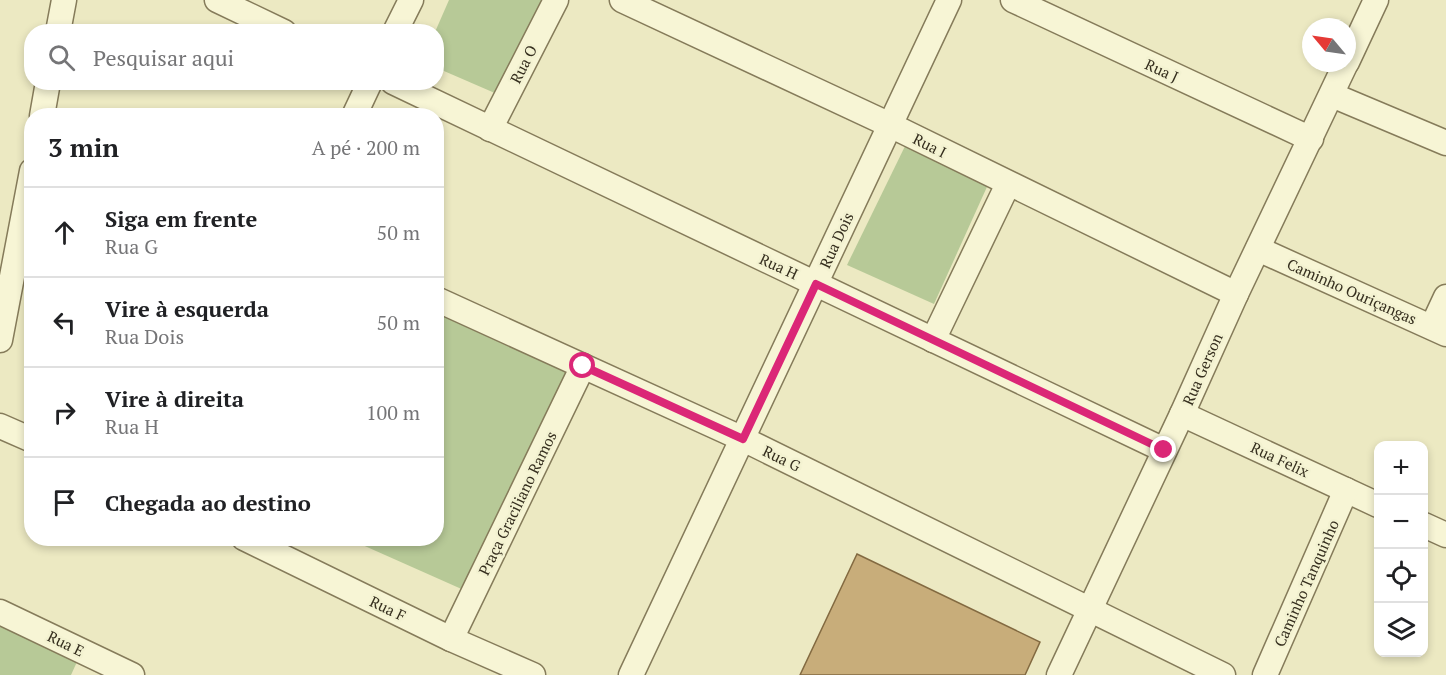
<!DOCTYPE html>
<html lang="pt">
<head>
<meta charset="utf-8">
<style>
  :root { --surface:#fff; --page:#f2f2f2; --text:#202124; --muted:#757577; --line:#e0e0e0 }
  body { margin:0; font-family:"PT Serif",serif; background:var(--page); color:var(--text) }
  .controls { position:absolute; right:18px; bottom:18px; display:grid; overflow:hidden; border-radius:12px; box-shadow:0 3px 9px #0003 }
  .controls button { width:54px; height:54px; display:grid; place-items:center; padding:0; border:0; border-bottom:2px solid var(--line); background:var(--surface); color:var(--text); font:30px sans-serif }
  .compass { position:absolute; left:1302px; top:18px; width:54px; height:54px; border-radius:50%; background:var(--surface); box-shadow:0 3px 9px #0003; rotate:299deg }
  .stop { position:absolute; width:18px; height:18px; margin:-14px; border:4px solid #db2777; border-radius:50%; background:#fff }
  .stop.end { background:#db2777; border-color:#fff; box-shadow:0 2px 6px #0008 }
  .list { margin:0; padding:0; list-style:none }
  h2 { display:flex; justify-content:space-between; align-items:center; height:78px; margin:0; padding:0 24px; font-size:26px }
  h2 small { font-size:20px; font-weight:400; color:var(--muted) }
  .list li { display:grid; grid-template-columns:39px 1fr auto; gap:18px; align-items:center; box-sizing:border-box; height:90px; padding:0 24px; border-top:2px solid var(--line) }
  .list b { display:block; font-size:22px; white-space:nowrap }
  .list p { margin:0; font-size:20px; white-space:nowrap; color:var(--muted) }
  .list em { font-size:20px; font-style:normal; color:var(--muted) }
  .icon { flex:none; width:33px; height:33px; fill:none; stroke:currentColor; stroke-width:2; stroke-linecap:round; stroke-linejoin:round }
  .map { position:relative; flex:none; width:1446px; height:675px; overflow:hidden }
  .search { position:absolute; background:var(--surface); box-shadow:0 3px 9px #0003; left:24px; top:24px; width:420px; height:66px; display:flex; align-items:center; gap:15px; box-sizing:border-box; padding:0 21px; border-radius:24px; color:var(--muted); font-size:22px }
  .panel { position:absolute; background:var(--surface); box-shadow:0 3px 9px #0003; left:24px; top:108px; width:420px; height:438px; border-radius:24px }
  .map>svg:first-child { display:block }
  .green { fill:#b7c997 }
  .building { fill:#c8ad7a; stroke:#836a41; stroke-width:1.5 }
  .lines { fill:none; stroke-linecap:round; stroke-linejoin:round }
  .minor-casing { stroke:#857b5a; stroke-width:27 }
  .minor { stroke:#f7f5d5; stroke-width:24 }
  .route { stroke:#db2777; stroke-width:8 }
  .labels { text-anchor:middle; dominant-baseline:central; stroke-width:5; stroke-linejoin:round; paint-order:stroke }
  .street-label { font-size:15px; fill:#352e1e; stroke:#f3f2d1 }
</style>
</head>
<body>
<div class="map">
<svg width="1446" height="675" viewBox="0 0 1446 675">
  <rect width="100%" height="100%" fill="#ece9c2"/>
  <!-- green -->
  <g class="green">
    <path d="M 449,0 L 550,0 L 504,97 L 437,68 L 435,32 Z"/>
    <path d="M 909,138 L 991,178 L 934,304 L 847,265 Z"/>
    <path d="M 437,311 L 575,374 L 475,595 L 349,539 L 436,538 Z"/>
    <path d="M 0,614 L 81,653 L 71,675 L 0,675 Z"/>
  </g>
  <!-- building -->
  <path class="building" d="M 857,554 L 1040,642 L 1025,675 L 800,675 Z"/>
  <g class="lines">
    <defs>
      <g id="minor">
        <path d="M 217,0 L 284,32"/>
        <path d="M 622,0 L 890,125 L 1236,294"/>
        <path d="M 1013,0 L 1311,139"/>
        <path d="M 58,32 L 64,0"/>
        <path d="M 395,32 L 411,0"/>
        <path d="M 1347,62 L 1376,0"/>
        <path d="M 393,82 L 1164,450"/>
        <path d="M 1332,95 L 1446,143"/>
        <path d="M 42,116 L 48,82"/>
        <path d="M 354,116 L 370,82"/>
        <path d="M 490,129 L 556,0"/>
        <path d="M 1258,249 L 1446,334"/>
        <path d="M 436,299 L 743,439 L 1223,675"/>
        <path d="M 1432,327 L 1446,297"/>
        <path d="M 0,340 L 32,171"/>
        <path d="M 933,340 L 1008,184"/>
        <path d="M 1182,414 L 1378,505"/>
        <path d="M 0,426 L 32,440"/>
        <path d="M 1424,525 L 1446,535"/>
        <path d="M 244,538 L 451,639 L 533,675"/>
        <path d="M 0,612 L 132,675"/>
        <path d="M 451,639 L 583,366"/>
        <path d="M 631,675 L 949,0"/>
        <path d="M 1059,675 L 1182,414 L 1236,294 L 1346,63"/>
        <path d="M 1265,675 L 1346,490"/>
      </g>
    </defs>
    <!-- minor casing -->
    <use href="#minor" class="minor-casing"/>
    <!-- minor -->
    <use href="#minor" class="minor"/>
  </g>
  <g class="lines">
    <!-- route -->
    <path class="route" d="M 583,366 L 743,439 L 816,284 L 1164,450"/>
  </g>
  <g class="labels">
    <!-- street labels -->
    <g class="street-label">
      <text transform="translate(523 64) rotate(-63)">Rua O</text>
      <text transform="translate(1162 70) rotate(25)">Rua J</text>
      <text transform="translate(930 145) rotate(27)">Rua I</text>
      <text transform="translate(836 240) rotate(-65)">Rua Dois</text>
      <text transform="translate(779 266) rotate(25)">Rua H</text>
      <text transform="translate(1352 291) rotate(24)">Caminho Ouriçangas</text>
      <text transform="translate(1202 369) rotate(-66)">Rua Gerson</text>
      <text transform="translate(782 458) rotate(26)">Rua G</text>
      <text transform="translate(1280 459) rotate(25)">Rua Felix</text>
      <text transform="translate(517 503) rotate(-64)">Praça Graciliano Ramos</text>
      <text transform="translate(1306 583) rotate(-66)">Caminho Tanquinho</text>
      <text transform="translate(388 608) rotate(26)">Rua F</text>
      <text transform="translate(66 643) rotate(26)">Rua E</text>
    </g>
  </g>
</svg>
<div class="controls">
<button>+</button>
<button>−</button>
<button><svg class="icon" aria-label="locate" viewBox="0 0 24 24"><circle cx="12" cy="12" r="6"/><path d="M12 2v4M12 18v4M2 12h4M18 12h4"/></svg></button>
<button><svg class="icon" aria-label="layers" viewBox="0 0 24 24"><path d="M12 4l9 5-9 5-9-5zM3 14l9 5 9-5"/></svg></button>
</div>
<svg class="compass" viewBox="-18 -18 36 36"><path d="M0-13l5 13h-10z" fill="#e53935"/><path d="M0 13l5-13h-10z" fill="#757577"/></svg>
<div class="stop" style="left:583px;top:366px"></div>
<div class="stop end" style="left:1164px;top:450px"></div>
<div class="search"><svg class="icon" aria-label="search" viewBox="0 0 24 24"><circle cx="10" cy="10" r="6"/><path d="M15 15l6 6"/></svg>Pesquisar aqui</div>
<section class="panel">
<h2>3 min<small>A pé · 200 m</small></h2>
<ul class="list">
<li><svg class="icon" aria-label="ahead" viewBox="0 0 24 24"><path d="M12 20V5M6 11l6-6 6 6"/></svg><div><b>Siga em frente</b><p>Rua G</p></div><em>50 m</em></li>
<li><svg class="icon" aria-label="left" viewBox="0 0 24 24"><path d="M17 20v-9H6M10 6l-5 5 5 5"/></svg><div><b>Vire à esquerda</b><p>Rua Dois</p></div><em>50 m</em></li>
<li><svg class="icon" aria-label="right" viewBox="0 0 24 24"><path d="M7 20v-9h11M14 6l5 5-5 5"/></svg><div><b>Vire à direita</b><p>Rua H</p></div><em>100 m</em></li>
<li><svg class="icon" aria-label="arrive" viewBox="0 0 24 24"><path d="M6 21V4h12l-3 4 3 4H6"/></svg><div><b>Chegada ao destino</b></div></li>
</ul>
</section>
</div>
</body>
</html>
